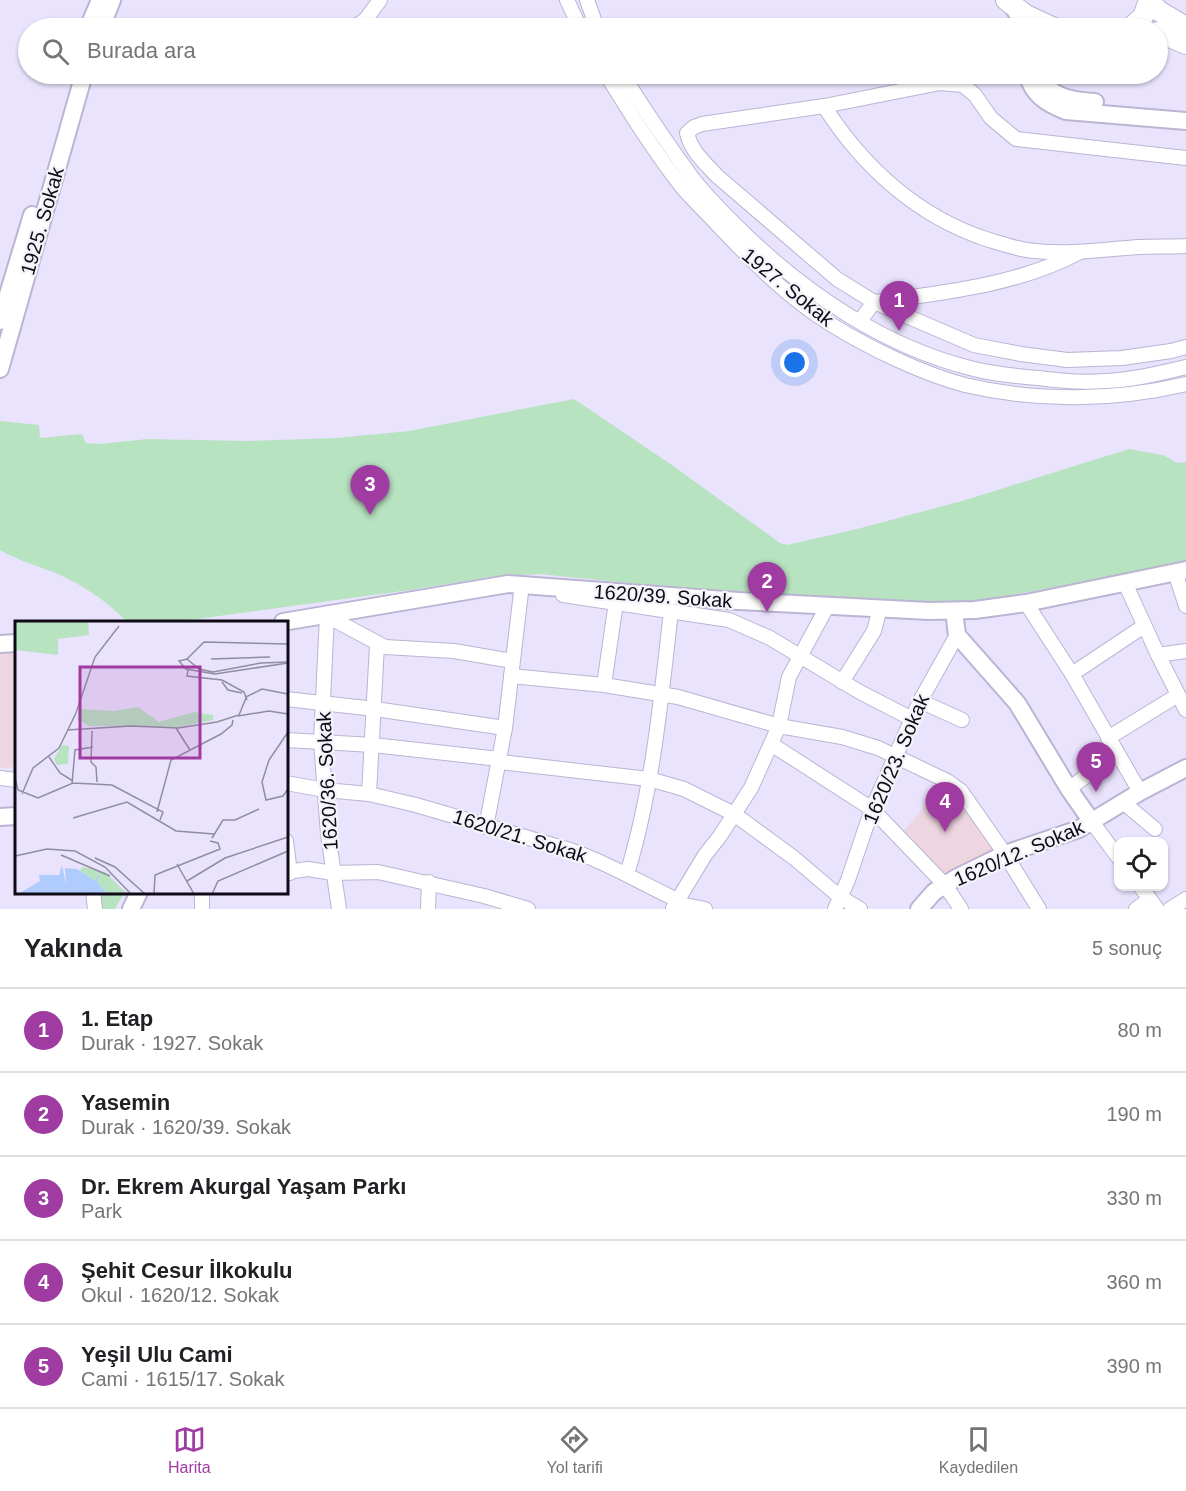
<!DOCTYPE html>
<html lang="tr">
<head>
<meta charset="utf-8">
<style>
  :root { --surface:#fff; --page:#f2f2f2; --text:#202124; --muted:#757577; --line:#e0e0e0; --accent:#a03ba1 }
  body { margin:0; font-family:Arial,sans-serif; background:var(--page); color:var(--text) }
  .controls { position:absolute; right:18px; bottom:18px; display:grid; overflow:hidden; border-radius:12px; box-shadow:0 2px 4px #0004 }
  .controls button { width:54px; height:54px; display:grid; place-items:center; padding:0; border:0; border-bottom:2px solid var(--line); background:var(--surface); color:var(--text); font:30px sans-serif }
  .you { position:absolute; left:795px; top:363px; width:21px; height:21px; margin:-15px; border:4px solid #fff; border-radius:50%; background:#1a73e8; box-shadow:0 0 0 9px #1a73e833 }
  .badge { display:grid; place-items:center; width:39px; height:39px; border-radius:50%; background:var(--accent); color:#fff; font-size:20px; font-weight:700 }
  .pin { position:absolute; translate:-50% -50px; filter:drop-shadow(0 2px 3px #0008) }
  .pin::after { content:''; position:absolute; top:32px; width:21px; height:18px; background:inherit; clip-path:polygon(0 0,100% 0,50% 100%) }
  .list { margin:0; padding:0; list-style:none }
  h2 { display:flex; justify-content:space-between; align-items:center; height:78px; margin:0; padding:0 24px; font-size:26px }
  h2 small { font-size:20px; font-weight:400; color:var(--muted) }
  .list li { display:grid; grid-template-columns:39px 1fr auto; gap:18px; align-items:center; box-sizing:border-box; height:84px; padding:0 24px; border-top:2px solid var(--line) }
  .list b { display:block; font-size:22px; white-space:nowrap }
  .list p { margin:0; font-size:20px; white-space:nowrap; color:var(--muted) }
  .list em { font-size:20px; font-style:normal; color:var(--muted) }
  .icon { flex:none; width:33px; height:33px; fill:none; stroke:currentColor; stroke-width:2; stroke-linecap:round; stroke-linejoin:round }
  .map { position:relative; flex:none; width:1186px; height:909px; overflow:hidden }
  .search { position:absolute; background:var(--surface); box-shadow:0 2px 4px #0004; left:18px; right:18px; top:18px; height:66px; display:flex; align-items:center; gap:15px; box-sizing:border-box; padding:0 21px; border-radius:33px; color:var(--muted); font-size:22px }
  .sheet { height:498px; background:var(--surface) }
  nav { display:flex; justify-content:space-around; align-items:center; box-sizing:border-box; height:84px; border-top:2px solid var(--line); background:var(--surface); font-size:16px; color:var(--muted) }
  nav a { display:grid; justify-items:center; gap:3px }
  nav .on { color:var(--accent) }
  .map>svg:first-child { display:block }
  .education { fill:#eed6e1 }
  .park { fill:#b8e3c1 }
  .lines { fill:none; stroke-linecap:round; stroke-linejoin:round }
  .minor-casing { stroke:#bbb4d3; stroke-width:16 }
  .major-casing { stroke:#bbb4d3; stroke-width:20 }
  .highway-casing { stroke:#bbb4d3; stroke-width:22 }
  .minor { stroke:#fff; stroke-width:14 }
  .major { stroke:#fff; stroke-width:16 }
  .highway { stroke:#fff; stroke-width:20 }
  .labels { text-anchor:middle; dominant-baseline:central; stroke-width:4.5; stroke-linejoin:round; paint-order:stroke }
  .street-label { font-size:20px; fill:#0e0b16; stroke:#f5f3fa }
  .inset-road { fill:none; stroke:#918da1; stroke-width:1.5 }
  .view { fill:#a03ba1; fill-opacity:0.15; stroke:#a03ba1; stroke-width:3 }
  .inset-edge { fill:none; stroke:#0e0b16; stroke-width:3 }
</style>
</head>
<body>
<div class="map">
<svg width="1186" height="909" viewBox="0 0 1186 909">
  <rect width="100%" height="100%" fill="#e9e3fd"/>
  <!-- education -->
  <g class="education">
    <path d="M 16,646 L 16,767 L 0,768 L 0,647 Z"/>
    <path d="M 942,784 L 959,793 L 997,854 L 946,881 L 901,835 Z"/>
  </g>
  <!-- park -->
  <g class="park">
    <path d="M 574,399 L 669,463 L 780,543 L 787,545 L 857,529 L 962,501 L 1129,449 L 1163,455 L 1177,463 L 1186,462 L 1186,563 L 985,600 L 949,603 L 679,588 L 539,574 L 490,577 L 410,590 L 175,622 L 127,622 C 107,601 80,583 53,572 C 35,565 17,560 0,550 L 0,421 L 39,425 L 40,438 L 82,434 L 86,443 L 99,444 L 148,439 L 246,441 L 337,438 L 409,431 Z"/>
    <path d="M 99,893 L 124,893 L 115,909 L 101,909 Z"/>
  </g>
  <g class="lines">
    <defs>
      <g id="minor">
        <path d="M 567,0 L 580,28"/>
        <path d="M 587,0 L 597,28"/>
        <path d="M 354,28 L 366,19 L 380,0"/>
        <path d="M 606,74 C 629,111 655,153 682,187 C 693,200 705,211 716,223 C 751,260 789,299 832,325 C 869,348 923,374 965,385 C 1037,402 1115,401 1186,384"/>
        <path d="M 622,74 C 644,109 668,145 693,179 C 710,200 730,220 749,238 C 811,297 887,347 970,368 C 992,374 1015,376 1038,378 C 1060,381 1083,383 1106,381 C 1133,380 1160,373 1186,367"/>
        <path d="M 824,106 C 863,167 917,216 986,239 C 1002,244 1019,250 1035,251 C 1070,255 1105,249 1140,247 C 1155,246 1171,247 1186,246"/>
        <path d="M 1186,158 L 1016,139 L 991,118 L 975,95 L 963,85 L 940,83 L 824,106 L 702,124 L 694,127 L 687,133 C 691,151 705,163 717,176 L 837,279 L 874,302 L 974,345 L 1021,354 L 1067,360 L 1122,358 L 1171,351 L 1186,347"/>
        <path d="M 860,321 L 874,302 C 941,293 1018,285 1078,253"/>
        <path d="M 1175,572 L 1186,606"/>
        <path d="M 1125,583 L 1158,655 L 1186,710"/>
        <path d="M 563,595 L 729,620 L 770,638 L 858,691 L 912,719"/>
        <path d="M 1026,603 L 1072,674 L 1140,792"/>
        <path d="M 1158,655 L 1186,651"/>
        <path d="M 1072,674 L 1144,626"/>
        <path d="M 511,676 L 604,685 L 678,697 L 779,726 L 842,737 L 878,748 L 947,781 L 961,791 L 1005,854 L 1039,909"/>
        <path d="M 842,682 L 874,631 L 880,608"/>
        <path d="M 604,685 L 616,602"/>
        <path d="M 286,699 L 375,709 L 505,728"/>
        <path d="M 920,701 L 962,720"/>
        <path d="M 1108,738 L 1178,695"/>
        <path d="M 286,740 L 373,745 L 499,759"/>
        <path d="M 771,744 L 872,809 L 945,885 L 961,909"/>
        <path d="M 500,762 L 649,779 L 684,789 L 734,814 L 794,858 L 840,897 L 860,909"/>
        <path d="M 0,778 L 16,780"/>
        <path d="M 286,783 L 325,790 L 369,794 L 416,805 L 573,851 C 608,863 639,882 673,898 L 675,903 L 705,909"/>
        <path d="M 1069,789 L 1116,753"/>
        <path d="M 369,794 L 377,645"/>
        <path d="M 1123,802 L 1155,829"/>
        <path d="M 1092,822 L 1118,857"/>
        <path d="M 486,827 L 505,728 L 522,584"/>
        <path d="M 286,841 L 290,873"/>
        <path d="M 286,872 L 308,869 L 333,873 L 378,872 L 484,896 L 528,909"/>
        <path d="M 627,874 C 653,789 661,699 671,611"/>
        <path d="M 1140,886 L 1157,909"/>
        <path d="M 93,892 L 95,909"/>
        <path d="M 202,892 L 202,909"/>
        <path d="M 673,908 L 705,855 L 720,836 L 751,788 L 779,726 L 789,677 L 828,605"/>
        <path d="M 339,909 L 328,834 L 321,741 L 327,616 L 385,647 L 454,651 L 512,661"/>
        <path d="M 428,909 L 429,882"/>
        <path d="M 835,909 L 848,880 L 872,809 L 919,703 L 957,635"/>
        <path d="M 1136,909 L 1150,899"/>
        <path d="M 1170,909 L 1186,899"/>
      </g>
      <g id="major">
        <path d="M 1012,5 L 1021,20 L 1023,28"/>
        <path d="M 88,28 L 100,0"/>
        <path d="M 101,28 L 112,0"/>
        <path d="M 1027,74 C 1033,95 1046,103 1066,111 L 1186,121"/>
        <path d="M 1038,74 C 1049,97 1071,101 1095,102"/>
        <path d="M 0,321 L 32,215"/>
        <path d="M 0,369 L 84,74"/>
        <path d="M 954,611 L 957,635 L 1017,703 L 1069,789 L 1092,822"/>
        <path d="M 283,622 L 508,584 L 738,601 L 929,611 L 975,610 L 1026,603 L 1186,570"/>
        <path d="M 0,644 L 16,643"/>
        <path d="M 0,817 L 16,816"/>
        <path d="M 131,909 L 139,892"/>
        <path d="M 919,909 L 934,892 L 956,878 L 1005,854 L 1079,829 L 1140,792 L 1186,768"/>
      </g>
      <g id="highway">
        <path d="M 1006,0 L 1026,15 L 1054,28"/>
        <path d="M 1149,1 L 1159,11 L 1186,27"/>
        <path d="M 1130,28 L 1143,17 L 1149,0"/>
        <path d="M 1158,32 L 1186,44"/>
      </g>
    </defs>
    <!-- minor casing -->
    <use href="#minor" class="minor-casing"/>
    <!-- major casing -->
    <use href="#major" class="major-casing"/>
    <!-- highway casing -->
    <use href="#highway" class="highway-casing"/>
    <!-- minor -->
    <use href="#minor" class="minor"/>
    <!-- major -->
    <use href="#major" class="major"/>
    <!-- highway -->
    <use href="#highway" class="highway"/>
  </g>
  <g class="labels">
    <!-- street labels -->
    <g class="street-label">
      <text transform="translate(42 221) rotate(-74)">1925. Sokak</text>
      <text transform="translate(788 287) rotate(39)">1927. Sokak</text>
      <text transform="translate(663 596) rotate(4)">1620/39. Sokak</text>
      <text transform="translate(896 759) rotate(-67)">1620/23. Sokak</text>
      <text transform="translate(327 781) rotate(-93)">1620/36. Sokak</text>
      <text transform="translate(520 836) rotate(17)">1620/21. Sokak</text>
      <text transform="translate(1019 853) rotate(-23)">1620/12. Sokak</text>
    </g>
  </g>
  <!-- overview -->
  <g transform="translate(15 621)">
    <rect width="273" height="273" fill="#e9e3fd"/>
    <path d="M 0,0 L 73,0 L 74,14 L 43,18 L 43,34 L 0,29 Z" fill="#b8e3c1"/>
    <path d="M 123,86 L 144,101 L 179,91 L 198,94 L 198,99 L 164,106 L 74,105 L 62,98 L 64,88 L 99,90 ZM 47,124 L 54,125 L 53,143 L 42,144 L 39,138 ZM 67,246 L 90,251 L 112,273 L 93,273 L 82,261 L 84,252 L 80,260 L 65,250 Z" fill="#b8e3c1"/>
    <path d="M 47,244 L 51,264 L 50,247 L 62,248 L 80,260 L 84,252 L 82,261 L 93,273 L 3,273 L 25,260 L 24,254 L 44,254 Z" fill="#b0ccff"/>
    <path class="inset-road" d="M 172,38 L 189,21 L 273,23M 196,38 L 255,36M 273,41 L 246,42 L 198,51 L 184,48 L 172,38 L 164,40 L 171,48 L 200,53 L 273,42M 173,49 L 172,55 L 207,59 L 229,71 L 232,79M 207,61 L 213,69 L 227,72M 231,76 L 247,68 L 273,73M 0,91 L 0,124M 223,95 L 254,90 L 273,93M 161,107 L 175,129M 52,109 L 116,105 L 163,107 L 202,101 L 224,94 L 231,77M 77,110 L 76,141 L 81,146 L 82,161M 273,111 L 254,139 L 247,161 L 251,179 L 268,175 L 273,168M 34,136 L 45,152 L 58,160M 0,157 L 3,169 L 23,177 L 58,162 L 97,164 L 148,191 L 145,199M 57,163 L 60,129 L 78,126M 7,173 L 18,147 L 44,127 L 61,92 L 80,36 L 104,5M 142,191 L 156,139 L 206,113 L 217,104 L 218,99M 58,197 L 112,181 L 161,210 L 199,213M 197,217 L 208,199 L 220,199 L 244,188M 46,234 L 95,255M 0,235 L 32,228 L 60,230 L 90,246 L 116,273M 80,237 L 100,246 L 130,273M 162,243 L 179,273M 172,260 L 210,237 L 273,216M 139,273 L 140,254 L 205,228 L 203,222 L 195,220M 197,273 L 203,260 L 273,230"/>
    <path class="view" d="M 65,46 L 185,46 L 185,137 L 65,137 Z"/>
    <rect width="273" height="273" class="inset-edge"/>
  </g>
</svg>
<div class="controls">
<button><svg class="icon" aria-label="locate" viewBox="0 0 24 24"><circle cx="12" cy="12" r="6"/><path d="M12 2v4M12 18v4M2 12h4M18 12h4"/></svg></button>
</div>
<div class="you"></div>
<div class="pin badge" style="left:899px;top:331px">1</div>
<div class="pin badge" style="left:767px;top:612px">2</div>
<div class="pin badge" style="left:370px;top:515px">3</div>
<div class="pin badge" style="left:945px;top:832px">4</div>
<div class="pin badge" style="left:1096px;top:792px">5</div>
<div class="search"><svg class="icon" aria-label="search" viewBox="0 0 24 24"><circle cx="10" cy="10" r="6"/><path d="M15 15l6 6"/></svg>Burada ara</div>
</div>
<section class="sheet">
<h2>Yakında<small>5 sonuç</small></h2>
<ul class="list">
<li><span class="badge">1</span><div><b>1. Etap</b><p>Durak · 1927. Sokak</p></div><em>80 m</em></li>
<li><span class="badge">2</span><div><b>Yasemin</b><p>Durak · 1620/39. Sokak</p></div><em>190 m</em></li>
<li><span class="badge">3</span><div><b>Dr. Ekrem Akurgal Yaşam Parkı</b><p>Park</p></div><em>330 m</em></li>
<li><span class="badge">4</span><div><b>Şehit Cesur İlkokulu</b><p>Okul · 1620/12. Sokak</p></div><em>360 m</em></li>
<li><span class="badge">5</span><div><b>Yeşil Ulu Cami</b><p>Cami · 1615/17. Sokak</p></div><em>390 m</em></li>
</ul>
</section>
<nav>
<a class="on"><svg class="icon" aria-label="map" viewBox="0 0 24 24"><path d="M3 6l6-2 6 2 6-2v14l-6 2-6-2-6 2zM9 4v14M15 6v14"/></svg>Harita</a>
<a><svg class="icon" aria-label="directions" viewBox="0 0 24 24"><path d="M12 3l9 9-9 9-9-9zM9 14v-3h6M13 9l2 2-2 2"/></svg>Yol tarifi</a>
<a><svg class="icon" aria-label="saved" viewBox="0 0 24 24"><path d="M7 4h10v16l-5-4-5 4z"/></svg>Kaydedilen</a>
</nav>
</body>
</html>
